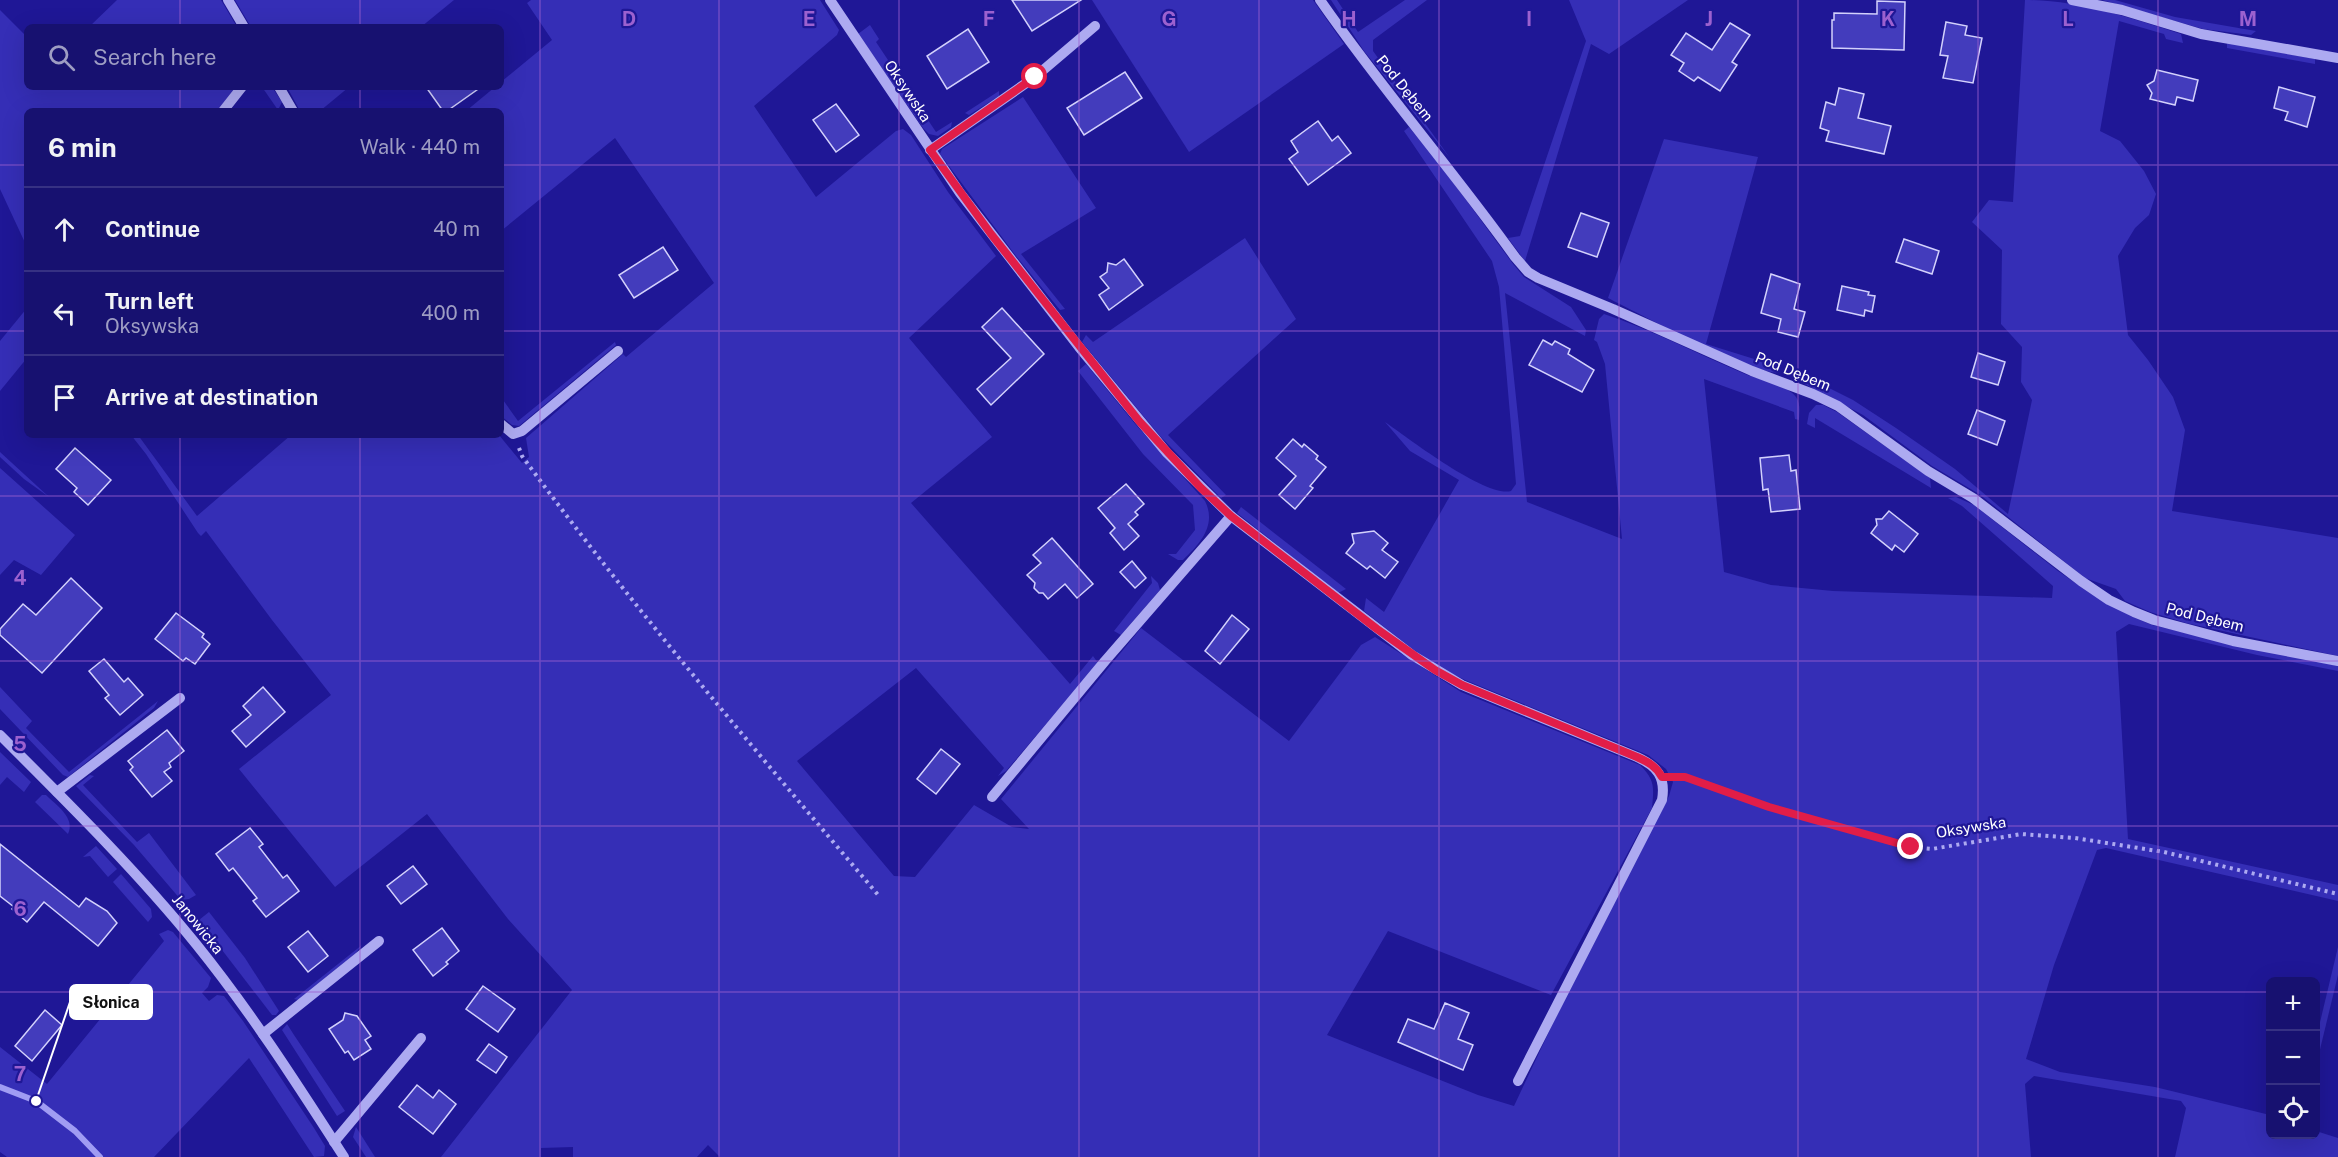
<!DOCTYPE html>
<html lang="en">
<head>
<meta charset="utf-8">
<style>
  :root { --surface:#171170; --page:#241f78; --text:#f1f3f6; --muted:#9e9dc3; --line:#363183 }
  body { margin:0; font-family:"Public Sans",sans-serif; background:var(--page); color:var(--text) }
  .controls { position:absolute; right:18px; bottom:18px; display:grid; overflow:hidden; border-radius:9px; box-shadow:0 6px 24px #0002 }
  .controls button { width:54px; height:54px; display:grid; place-items:center; padding:0; border:0; border-bottom:2px solid var(--line); background:var(--surface); color:var(--text); font:30px sans-serif }
  .stop { position:absolute; width:18px; height:18px; margin:-14px; border:4px solid #e11d48; border-radius:50%; background:#fff }
  .stop.end { background:#e11d48; border-color:#fff; box-shadow:0 2px 6px #0008 }
  .list { margin:0; padding:0; list-style:none }
  h2 { display:flex; justify-content:space-between; align-items:center; height:78px; margin:0; padding:0 24px; font-size:26px }
  h2 small { font-size:20px; font-weight:400; color:var(--muted) }
  .list li { display:grid; grid-template-columns:39px 1fr auto; gap:18px; align-items:center; box-sizing:border-box; height:84px; padding:0 24px; border-top:2px solid var(--line) }
  .list b { display:block; font-size:22px; white-space:nowrap }
  .list p { margin:0; font-size:20px; white-space:nowrap; color:var(--muted) }
  .list em { font-size:20px; font-style:normal; color:var(--muted) }
  .icon { flex:none; width:33px; height:33px; fill:none; stroke:currentColor; stroke-width:2; stroke-linecap:round; stroke-linejoin:round }
  .map { position:relative; flex:none; width:2338px; height:1157px; overflow:hidden }
  .search { position:absolute; background:var(--surface); box-shadow:0 6px 24px #0002; left:24px; top:24px; width:480px; height:66px; display:flex; align-items:center; gap:15px; box-sizing:border-box; padding:0 21px; border-radius:9px; color:var(--muted); font-size:22px }
  .panel { position:absolute; background:var(--surface); box-shadow:0 6px 24px #0002; left:24px; top:108px; width:480px; height:330px; border-radius:9px }
  .map>svg:first-child { display:block }
  .green { fill:#352eb6 }
  .lines { fill:none; stroke-linecap:round; stroke-linejoin:round }
  .stream { stroke:#a09cf3; stroke-width:6 }
  .building { fill:#433cbc; stroke:#d3d1fc; stroke-width:1.5 }
  .path { stroke:#adaaf1; stroke-width:4; stroke-dasharray:3 4.5; stroke-linecap:butt }
  .minor { stroke:#adaaf1; stroke-width:10 }
  .route { stroke:#e11d48; stroke-width:8 }
  .grid { fill:none; stroke:#9c61cf; stroke-width:1.5; stroke-opacity:0.55 }
  .labels { text-anchor:middle; dominant-baseline:central; stroke-width:4.5; stroke-linejoin:round; paint-order:stroke }
  .street-label { font-size:15px; fill:#fff; stroke:#1f1796 }
  .grid-label { font-size:20px; text-anchor:middle; font-weight:bold; fill:#9c61cf; stroke:#1f1796; stroke-width:4.5; stroke-linejoin:round; paint-order:stroke }
  .leader { fill:none; stroke:#fff; stroke-width:2 }
  .callout-dot { fill:#fff; stroke:#1f1796; stroke-width:2 }
  .callout { fill:#fff; stroke:#fff; stroke-width:2 }
  .callout-label { font-size:16px; text-anchor:middle; font-weight:bold; fill:#111 }
</style>
</head>
<body>
<div class="map">
<svg width="2338" height="1157" viewBox="0 0 2338 1157">
  <rect width="100%" height="100%" fill="#1f1796"/>
  <!-- green -->
  <g class="green">
    <path d="M 117,0 L 221,0 L 237,27 L 89,27 Z"/>
    <path d="M 235,0 L 454,0 L 421,27 L 251,27 Z"/>
    <path d="M 531,0 L 820,0 L 839,30 L 837,35 L 754,106 L 816,197 L 896,131 L 903,129 L 911,135 L 948,192 L 996,256 L 909,338 L 992,437 L 911,503 L 1070,684 L 1093,656 L 1098,663 L 1006,771 L 998,776 L 1004,768 L 916,668 L 797,761 L 894,876 L 915,877 L 974,805 L 1012,827 L 1029,829 L 1001,799 L 1141,628 L 1289,741 L 1361,645 L 1375,637 L 1461,692 L 1640,765 C 1655,780 1654,787 1652,808 L 1551,995 L 1388,931 L 1327,1035 L 1478,1095 L 1514,1106 L 1554,1021 L 1669,796 L 1673,782 L 1666,769 L 1648,755 L 1465,680 L 1440,668 L 1411,648 L 1364,611 L 1366,598 L 1384,612 L 1459,480 L 1410,451 L 1385,422 C 1408,438 1486,498 1511,491 L 1516,484 L 1499,287 L 1492,261 L 1404,131 L 1409,127 L 1439,163 L 1513,264 L 1524,277 L 1571,307 L 1586,330 L 1585,336 L 1505,293 L 1527,502 L 1622,539 L 1605,364 L 1597,342 L 1594,340 L 1599,319 L 1604,314 C 1652,330 1698,354 1745,374 C 1760,380 1786,384 1796,397 C 1801,404 1799,413 1799,420 L 1795,419 L 1794,412 L 1704,379 L 1724,572 L 1771,585 L 1833,591 L 2052,598 L 2053,586 L 1962,506 L 1948,498 L 1956,497 L 1974,505 L 2058,571 L 2090,593 L 2131,616 L 2152,625 L 2186,633 L 2338,666 L 2338,671 L 2257,655 L 2129,624 L 2116,632 L 2128,839 L 2338,885 L 2338,901 L 2106,848 L 2097,850 L 2054,965 L 2026,1059 L 2060,1072 L 2155,1087 L 2270,1115 L 2270,1134 L 2316,1134 L 2316,1131 L 2338,1138 L 2338,1157 L 2175,1157 L 2186,1108 L 2181,1101 L 2034,1076 L 2025,1084 L 2031,1157 L 720,1157 L 708,1145 L 697,1157 L 573,1157 L 573,1147 L 541,1148 L 541,1157 L 441,1157 L 572,990 L 508,919 L 427,814 L 335,887 L 239,769 L 331,695 L 272,620 L 206,531 L 201,536 L 198,533 L 146,454 L 131,435 L 138,435 L 197,516 L 291,435 L 499,435 L 522,463 L 529,457 L 526,438 L 623,354 L 626,357 L 714,283 L 615,138 L 501,231 L 501,111 L 466,111 L 495,87 L 501,87 L 501,82 L 552,40 L 527,3 Z"/>
    <path d="M 1092,0 L 1313,0 L 1344,44 L 1189,152 Z"/>
    <path d="M 1331,0 L 1337,0 L 1358,32 L 1405,0 L 1427,0 L 1373,40 L 1373,51 L 1450,158 L 1364,51 Z"/>
    <path d="M 1569,0 L 1688,0 L 1609,54 L 1591,44 L 1525,261 L 1508,238 L 1520,236 L 1586,41 Z"/>
    <path d="M 2025,0 C 2078,0 2130,18 2181,34 L 2183,43 L 2166,39 L 2164,34 L 2119,21 L 2100,131 L 2120,141 L 2144,171 L 2156,194 L 2149,215 L 2135,228 L 2118,256 L 2128,335 L 2148,360 L 2173,397 L 2185,430 L 2172,511 L 2338,538 L 2338,656 L 2186,623 L 2150,612 L 2125,601 L 2116,589 L 2085,578 L 1979,494 L 1932,466 L 1863,415 L 1799,381 L 1801,374 L 1853,400 L 1896,428 L 1955,469 L 2008,514 L 2032,400 L 2021,382 L 2022,347 L 2001,324 L 2002,250 L 1972,222 L 1989,200 L 2013,202 Z"/>
    <path d="M 2102,0 L 2115,0 L 2175,17 L 2256,31 L 2251,35 L 2203,29 Z"/>
    <path d="M 0,10 L 27,37 L 27,87 L 237,87 L 217,111 L 27,111 L 27,247 L 0,189 Z"/>
    <path d="M 870,25 L 879,39 L 876,42 L 936,132 L 952,122 L 951,127 L 938,136 L 929,134 L 923,128 L 858,34 Z"/>
    <path d="M 2227,43 L 2315,59 L 2315,64 L 2227,48 Z"/>
    <path d="M 262,87 L 272,87 L 282,102 L 278,110 Z"/>
    <path d="M 287,87 L 349,87 L 320,111 L 300,111 Z"/>
    <path d="M 999,91 L 999,96 L 969,115 L 965,113 Z"/>
    <path d="M 1023,97 L 1096,208 L 1021,254 L 1065,309 L 1060,310 L 1016,256 L 940,154 L 942,149 Z"/>
    <path d="M 1664,139 L 1758,157 L 1706,344 L 1780,367 L 1779,372 C 1759,378 1634,311 1608,298 Z"/>
    <path d="M 1245,238 L 1296,319 L 1168,435 L 1226,495 L 1221,498 L 1160,436 L 1082,342 L 1086,335 L 1093,342 Z"/>
    <path d="M 27,308 L 27,358 L 0,391 L 0,341 Z"/>
    <path d="M 615,342 L 616,345 L 519,426 L 512,425 L 501,416 L 501,397 L 518,421 Z"/>
    <path d="M 1086,364 L 1136,425 L 1205,501 C 1217,525 1200,544 1183,560 L 1178,560 L 1168,554 L 1176,554 L 1195,530 L 1193,505 L 1143,454 L 1078,371 Z"/>
    <path d="M 1816,405 L 1823,405 L 1837,412 L 1930,478 L 1931,488 L 1815,418 L 1815,428 L 1807,424 L 1809,413 Z"/>
    <path d="M 0,452 L 49,497 L 24,479 L 0,457 Z"/>
    <path d="M 0,468 L 75,535 L 41,575 L 14,560 L 0,575 Z"/>
    <path d="M 1241,507 L 1346,589 L 1338,593 L 1237,513 Z"/>
    <path d="M 1151,576 L 1158,583 L 1160,590 L 1121,635 L 1114,631 L 1152,583 Z"/>
    <path d="M 0,687 L 32,721 L 26,728 L 69,772 L 158,701 L 154,708 L 68,777 L 63,775 L 0,709 Z"/>
    <path d="M 0,752 L 31,782 L 24,792 L 7,777 L 0,785 Z"/>
    <path d="M 90,775 L 94,776 L 83,785 L 137,842 L 149,833 L 196,895 L 189,899 L 181,900 L 134,845 L 76,786 Z"/>
    <path d="M 42,795 L 46,795 C 56,805 76,818 68,834 L 35,802 Z"/>
    <path d="M 96,846 L 117,869 L 108,877 L 90,856 L 83,857 Z"/>
    <path d="M 121,874 L 151,909 L 152,917 L 148,922 L 113,882 Z"/>
    <path d="M 209,912 L 245,958 L 279,1011 L 276,1015 L 272,1015 L 199,920 Z"/>
    <path d="M 168,930 L 173,932 L 211,978 L 208,987 L 202,993 L 209,1001 L 217,995 L 224,996 L 243,1021 L 314,1128 L 325,1146 L 324,1156 L 314,1157 L 249,1058 L 154,1157 L 7,1157 L 0,1152 L 0,1047 L 47,1084 L 164,941 L 159,934 Z"/>
    <path d="M 362,945 L 355,954 L 298,1000 L 294,999 Z"/>
    <path d="M 2338,947 L 2338,975 L 2316,1066 L 2316,1039 Z"/>
    <path d="M 287,1024 L 294,1035 L 345,1111 L 337,1116 L 282,1030 Z"/>
    <path d="M 356,1127 L 375,1157 L 366,1157 L 353,1137 Z"/>
  </g>
  <g class="lines">
    <!-- stream -->
    <path class="stream" d="M 0,1087 L 36,1101 L 75,1131 L 100,1157"/>
  </g>
  <!-- building -->
  <g class="building">
    <path d="M 1012,0 L 1081,0 L 1032,31 Z"/>
    <path d="M 1877,1 L 1905,2 L 1904,50 L 1832,48 L 1832,20 L 1834,20 L 1834,13 L 1877,14 Z"/>
    <path d="M 1946,22 L 1967,26 L 1965,35 L 1982,38 L 1973,83 L 1943,78 L 1948,56 L 1940,55 Z"/>
    <path d="M 1730,23 L 1750,35 L 1732,62 L 1737,65 L 1720,91 L 1698,77 L 1694,81 L 1679,71 L 1684,63 L 1671,55 L 1686,33 L 1712,50 Z"/>
    <path d="M 968,29 L 989,62 L 947,89 L 927,56 Z"/>
    <path d="M 2157,70 L 2198,80 L 2193,101 L 2177,97 L 2175,105 L 2150,99 L 2152,93 L 2147,85 L 2154,81 Z"/>
    <path d="M 1125,72 L 1142,98 L 1084,135 L 1067,108 Z"/>
    <path d="M 426,87 L 481,87 L 447,111 L 443,111 Z"/>
    <path d="M 2279,87 L 2315,97 L 2307,127 L 2285,120 L 2288,112 L 2274,108 Z"/>
    <path d="M 1839,88 L 1864,94 L 1858,118 L 1891,126 L 1884,154 L 1826,141 L 1829,131 L 1820,128 L 1826,102 L 1835,105 Z"/>
    <path d="M 836,104 L 859,135 L 836,152 L 813,120 Z"/>
    <path d="M 1318,121 L 1332,141 L 1338,136 L 1351,153 L 1308,185 L 1289,159 L 1298,152 L 1291,141 Z"/>
    <path d="M 1581,213 L 1609,223 L 1597,257 L 1568,247 Z"/>
    <path d="M 1904,239 L 1939,251 L 1932,274 L 1896,262 Z"/>
    <path d="M 663,247 L 678,270 L 634,298 L 619,275 Z"/>
    <path d="M 1124,259 L 1143,285 L 1109,310 L 1099,295 L 1109,288 L 1100,277 L 1107,272 L 1108,263 L 1116,265 Z"/>
    <path d="M 1771,274 L 1800,284 L 1794,309 L 1805,312 L 1798,337 L 1778,332 L 1781,319 L 1761,313 Z"/>
    <path d="M 1842,286 L 1869,292 L 1868,295 L 1875,296 L 1872,312 L 1865,310 L 1864,316 L 1837,310 Z"/>
    <path d="M 1002,308 L 1044,354 L 991,405 L 977,389 L 1011,358 L 982,327 Z"/>
    <path d="M 1543,340 L 1552,345 L 1555,341 L 1570,349 L 1568,354 L 1594,370 L 1582,392 L 1529,365 Z"/>
    <path d="M 1978,353 L 2005,362 L 1998,385 L 1971,377 Z"/>
    <path d="M 1977,410 L 2005,421 L 1997,445 L 1968,434 Z"/>
    <path d="M 1293,439 L 1302,447 L 1304,444 L 1318,456 L 1316,459 L 1326,467 L 1310,486 L 1313,488 L 1295,509 L 1279,495 L 1296,476 L 1276,458 Z"/>
    <path d="M 75,448 L 111,480 L 88,505 L 74,492 L 77,488 L 56,469 Z"/>
    <path d="M 1789,455 L 1791,471 L 1796,470 L 1800,509 L 1771,512 L 1768,489 L 1763,490 L 1760,458 Z"/>
    <path d="M 1126,484 L 1144,504 L 1135,512 L 1138,515 L 1128,524 L 1139,536 L 1124,550 L 1110,533 L 1115,528 L 1098,508 Z"/>
    <path d="M 1889,511 L 1918,534 L 1904,552 L 1895,545 L 1892,550 L 1871,533 L 1877,525 L 1876,519 L 1882,519 Z"/>
    <path d="M 1374,531 L 1388,543 L 1382,550 L 1398,562 L 1385,578 L 1370,566 L 1367,569 L 1346,553 L 1354,543 L 1352,534 Z"/>
    <path d="M 1052,538 L 1093,584 L 1077,598 L 1065,584 L 1048,599 L 1043,593 L 1039,593 L 1034,588 L 1035,583 L 1027,575 L 1041,563 L 1033,555 Z"/>
    <path d="M 1132,561 L 1146,578 L 1135,588 L 1120,572 Z"/>
    <path d="M 71,578 L 102,608 L 42,673 L 0,635 L 0,629 L 23,604 L 36,615 Z"/>
    <path d="M 176,613 L 204,634 L 202,637 L 210,644 L 195,664 L 186,658 L 183,661 L 155,639 Z"/>
    <path d="M 1232,615 L 1249,629 L 1220,664 L 1205,651 Z"/>
    <path d="M 104,659 L 124,682 L 128,678 L 143,695 L 120,715 L 105,698 L 109,695 L 89,671 Z"/>
    <path d="M 263,687 L 285,712 L 246,747 L 232,731 L 251,715 L 243,706 Z"/>
    <path d="M 167,730 L 184,751 L 169,763 L 171,767 L 164,772 L 172,781 L 152,797 L 130,770 L 133,767 L 128,761 Z"/>
    <path d="M 941,749 L 960,764 L 936,794 L 917,779 Z"/>
    <path d="M 250,828 L 263,844 L 259,847 L 283,878 L 287,875 L 299,891 L 266,917 L 253,901 L 257,898 L 233,868 L 229,871 L 216,854 Z"/>
    <path d="M 0,844 L 79,907 L 86,898 L 107,911 L 117,923 L 98,946 L 44,902 L 27,922 L 12,909 L 14,907 L 0,896 Z"/>
    <path d="M 413,866 L 427,884 L 401,904 L 387,886 Z"/>
    <path d="M 442,928 L 459,951 L 446,962 L 448,964 L 433,976 L 413,950 Z"/>
    <path d="M 308,931 L 328,956 L 308,972 L 288,947 Z"/>
    <path d="M 483,986 L 515,1009 L 498,1032 L 466,1009 Z"/>
    <path d="M 1445,1003 L 1469,1013 L 1458,1039 L 1473,1045 L 1463,1070 L 1398,1042 L 1408,1019 L 1434,1029 Z"/>
    <path d="M 45,1010 L 62,1025 L 32,1061 L 15,1046 Z"/>
    <path d="M 345,1013 L 357,1016 L 371,1036 L 365,1040 L 371,1049 L 354,1060 L 348,1051 L 345,1053 L 329,1029 L 343,1020 Z"/>
    <path d="M 489,1044 L 507,1057 L 496,1073 L 477,1060 Z"/>
    <path d="M 417,1085 L 433,1098 L 439,1090 L 456,1104 L 433,1134 L 399,1107 Z"/>
  </g>
  <g class="lines">
    <!-- path -->
    <g class="path">
      <path d="M 519,448 L 522,456 C 634,609 757,752 879,896"/>
      <path d="M 1675,777 L 1685,777 L 1769,807 L 1911,847 L 1932,849 L 2021,834 L 2075,838 L 2164,852 L 2338,894"/>
    </g>
    <!-- minor -->
    <g class="minor">
      <path d="M 228,0 L 244,27"/>
      <path d="M 830,0 L 960,193 L 1079,347 L 1167,453 L 1231,516 L 1412,655 L 1462,685 L 1637,757 C 1657,766 1666,777 1662,800 L 1518,1081"/>
      <path d="M 1320,0 C 1381,88 1452,169 1515,257 L 1528,272 L 1538,278 L 1613,309 L 1752,371 L 1813,394 L 1838,406 L 1928,471 L 1973,498 L 2081,581 L 2109,600 L 2134,612 L 2154,620 L 2233,641 L 2338,661"/>
      <path d="M 2072,0 L 2122,10 L 2201,34 L 2338,58"/>
      <path d="M 279,87 L 293,111"/>
      <path d="M 223,111 L 242,87"/>
      <path d="M 930,150 L 1035,77 L 1095,26"/>
      <path d="M 501,424 L 513,434 L 522,431 L 618,351"/>
      <path d="M 0,735 C 68,803 136,870 196,944 C 251,1012 297,1084 344,1157"/>
      <path d="M 57,792 L 180,698"/>
      <path d="M 992,797 L 1105,661 L 1231,516"/>
      <path d="M 263,1034 L 379,941"/>
      <path d="M 334,1142 L 421,1038"/>
    </g>
  </g>
  <g class="lines">
    <!-- route -->
    <path class="route" d="M 1035,77 L 930,150 L 991,234 L 1139,421 L 1201,488 L 1231,516 L 1377,629 L 1435,670 L 1462,685 L 1637,757 C 1648,762 1656,766 1662,777 L 1685,777 L 1769,807 L 1911,847"/>
  </g>
  <!-- grid -->
  <path class="grid" d="M 180,0 L 180,27M 360,0 L 360,27M 540,0 L 540,1157M 719,0 L 719,1157M 899,0 L 899,1157M 1079,0 L 1079,1157M 1259,0 L 1259,1157M 1439,0 L 1439,1157M 1619,0 L 1619,1157M 1798,0 L 1798,1157M 1978,0 L 1978,1157M 2158,0 L 2158,1157M 180,87 L 180,111M 360,87 L 360,111M 0,165 L 27,165M 501,165 L 2338,165M 0,331 L 27,331M 501,331 L 2338,331M 180,435 L 180,1157M 360,435 L 360,1157M 0,496 L 2338,496M 0,661 L 2338,661M 0,826 L 2338,826M 0,992 L 2270,992M 2316,992 L 2338,992"/>
  <g class="labels">
    <!-- street labels -->
    <g class="street-label">
      <text transform="translate(1405 88) rotate(51)">Pod Dębem</text>
      <text transform="translate(908 91) rotate(56)">Oksywska</text>
      <text transform="translate(1793 371) rotate(22)">Pod Dębem</text>
      <text transform="translate(2205 617) rotate(14)">Pod Dębem</text>
      <text transform="translate(1971 827) rotate(-9)">Oksywska</text>
      <text transform="translate(198 924) rotate(51)">Janowicka</text>
    </g>
  </g>
  <g class="grid-label">
    <text x="629" y="26">D</text>
    <text x="809" y="26">E</text>
    <text x="989" y="26">F</text>
    <text x="1169" y="26">G</text>
    <text x="1349" y="26">H</text>
    <text x="1529" y="26">I</text>
    <text x="1709" y="26">J</text>
    <text x="1888" y="26">K</text>
    <text x="2068" y="26">L</text>
    <text x="2248" y="26">M</text>
    <text x="20" y="585">4</text>
    <text x="20" y="751">5</text>
    <text x="20" y="916">6</text>
    <text x="20" y="1081">7</text>
  </g>
  <!-- callouts -->
  <path class="leader" d="M36 1101L70 1002"/>
  <circle class="callout-dot" cx="36" cy="1101" r="6"/>
  <rect class="callout" x="70" y="985" width="82" height="34" rx="6"/>
  <g class="callout-label">
    <text x="111" y="1008">Słonica</text>
  </g>
</svg>
<div class="controls">
<button>+</button>
<button>−</button>
<button><svg class="icon" aria-label="locate" viewBox="0 0 24 24"><circle cx="12" cy="12" r="6"/><path d="M12 2v4M12 18v4M2 12h4M18 12h4"/></svg></button>
</div>
<div class="stop" style="left:1035px;top:77px"></div>
<div class="stop end" style="left:1911px;top:847px"></div>
<div class="search"><svg class="icon" aria-label="search" viewBox="0 0 24 24"><circle cx="10" cy="10" r="6"/><path d="M15 15l6 6"/></svg>Search here</div>
<section class="panel">
<h2>6 min<small>Walk · 440 m</small></h2>
<ul class="list">
<li><svg class="icon" aria-label="ahead" viewBox="0 0 24 24"><path d="M12 20V5M6 11l6-6 6 6"/></svg><div><b>Continue</b></div><em>40 m</em></li>
<li><svg class="icon" aria-label="left" viewBox="0 0 24 24"><path d="M17 20v-9H6M10 6l-5 5 5 5"/></svg><div><b>Turn left</b><p>Oksywska</p></div><em>400 m</em></li>
<li><svg class="icon" aria-label="arrive" viewBox="0 0 24 24"><path d="M6 21V4h12l-3 4 3 4H6"/></svg><div><b>Arrive at destination</b></div></li>
</ul>
</section>
</div>
</body>
</html>
